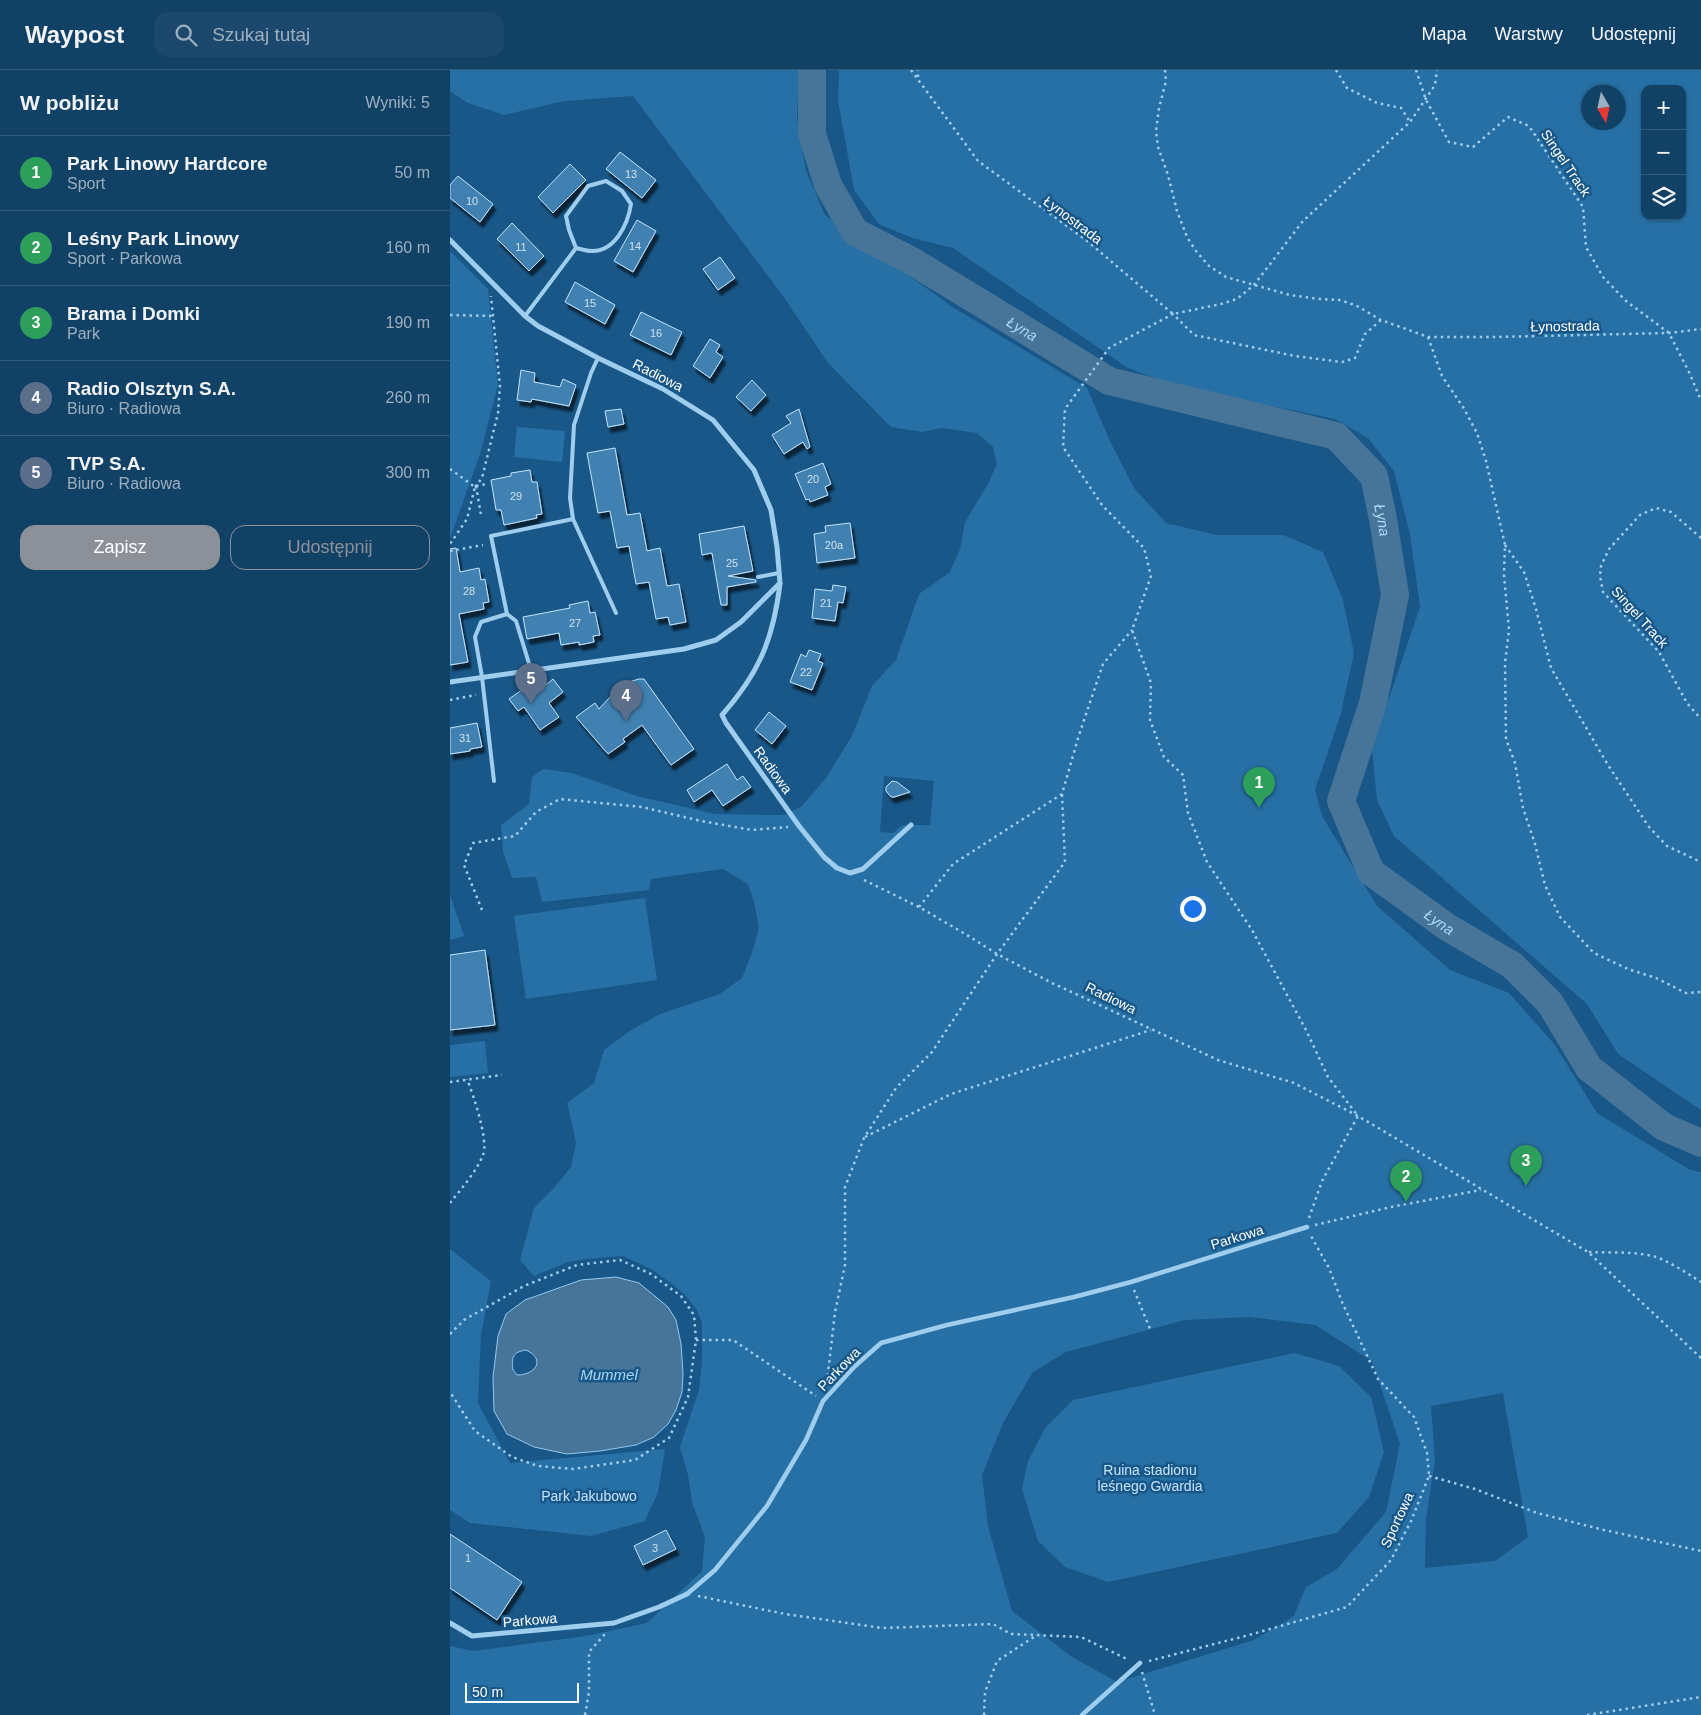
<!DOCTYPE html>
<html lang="pl">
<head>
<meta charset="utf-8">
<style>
  :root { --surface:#124166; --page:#1b486c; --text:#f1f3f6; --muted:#9cafbf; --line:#315a7a; --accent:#8c9099 }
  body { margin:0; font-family:Arial,sans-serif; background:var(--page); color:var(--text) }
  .controls { position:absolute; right:15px; top:15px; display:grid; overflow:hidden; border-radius:10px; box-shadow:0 1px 4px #0004 }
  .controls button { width:45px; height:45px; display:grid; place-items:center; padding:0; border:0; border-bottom:1px solid var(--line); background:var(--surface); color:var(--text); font:25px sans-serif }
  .compass { position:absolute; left:1131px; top:15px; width:45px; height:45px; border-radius:50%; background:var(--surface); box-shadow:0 1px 4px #0004; rotate:171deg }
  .scale { position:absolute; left:15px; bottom:12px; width:114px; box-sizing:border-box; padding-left:5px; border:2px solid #fff; border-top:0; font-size:14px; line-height:18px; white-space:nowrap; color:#fff; -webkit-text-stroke:4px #185788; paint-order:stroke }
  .you { position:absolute; left:742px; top:838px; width:18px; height:18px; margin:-12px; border:4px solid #fff; border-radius:50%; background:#1a73e8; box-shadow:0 0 0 8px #1a73e833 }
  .badge { display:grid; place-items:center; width:32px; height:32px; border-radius:50%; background:var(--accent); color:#fff; font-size:16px; font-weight:700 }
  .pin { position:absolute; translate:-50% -41px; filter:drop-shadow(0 1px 2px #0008) }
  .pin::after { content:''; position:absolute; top:26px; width:18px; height:15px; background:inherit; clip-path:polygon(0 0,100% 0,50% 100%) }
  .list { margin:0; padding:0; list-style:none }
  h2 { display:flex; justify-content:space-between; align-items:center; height:65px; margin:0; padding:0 20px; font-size:21px }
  h2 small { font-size:16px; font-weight:400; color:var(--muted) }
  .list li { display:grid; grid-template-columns:32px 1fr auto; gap:15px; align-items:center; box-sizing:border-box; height:75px; padding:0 20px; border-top:1px solid var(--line) }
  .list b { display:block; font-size:19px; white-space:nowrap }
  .list p { margin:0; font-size:16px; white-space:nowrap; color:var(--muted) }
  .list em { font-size:16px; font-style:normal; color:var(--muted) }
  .actions { display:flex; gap:10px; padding:15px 20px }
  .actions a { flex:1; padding:11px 0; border:1px solid var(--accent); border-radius:15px; text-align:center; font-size:18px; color:var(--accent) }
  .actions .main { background:var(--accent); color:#fff }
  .icon { flex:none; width:28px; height:28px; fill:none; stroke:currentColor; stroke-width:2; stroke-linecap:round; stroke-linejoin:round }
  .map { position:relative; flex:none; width:1251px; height:1645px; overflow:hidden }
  header { display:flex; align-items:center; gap:30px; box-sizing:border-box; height:70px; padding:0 25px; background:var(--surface); border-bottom:1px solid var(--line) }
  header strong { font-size:24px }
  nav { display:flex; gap:28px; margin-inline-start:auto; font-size:18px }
  .search { width:350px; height:45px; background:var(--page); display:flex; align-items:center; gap:12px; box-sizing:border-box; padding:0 18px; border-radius:15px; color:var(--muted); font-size:19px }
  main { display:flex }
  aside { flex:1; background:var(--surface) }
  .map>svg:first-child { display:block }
  .green { fill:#2770a6; fill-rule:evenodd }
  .water { fill:#477599; stroke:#92caf0; fill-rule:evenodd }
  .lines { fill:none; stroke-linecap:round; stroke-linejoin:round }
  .river { stroke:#477599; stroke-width:28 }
  .building { fill:#4081b2; stroke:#c5e4fa; filter:url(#shadow) }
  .path { stroke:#9fcded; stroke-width:2.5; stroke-dasharray:2.5 4; stroke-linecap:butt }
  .service { stroke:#9fcded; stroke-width:4 }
  .pedestrian { stroke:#9fcded; stroke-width:4.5 }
  .minor { stroke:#9fcded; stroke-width:5 }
  .labels { text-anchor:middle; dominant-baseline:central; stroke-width:5; stroke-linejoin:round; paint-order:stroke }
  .number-label { font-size:11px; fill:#cfe0ec }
  .street-label { font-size:14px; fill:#fff; stroke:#185788 }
  .park-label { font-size:14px; fill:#c5e4fa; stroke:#185788 }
  .water-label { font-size:15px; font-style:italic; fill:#abd6f5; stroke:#185788 }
</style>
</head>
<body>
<header>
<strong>Waypost</strong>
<div class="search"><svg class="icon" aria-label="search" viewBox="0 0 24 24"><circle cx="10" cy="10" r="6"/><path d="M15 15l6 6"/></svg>Szukaj tutaj</div>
<nav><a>Mapa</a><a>Warstwy</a><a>Udostępnij</a></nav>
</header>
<main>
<aside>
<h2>W pobliżu<small>Wyniki: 5</small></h2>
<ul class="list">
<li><span class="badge" style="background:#2e9e5b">1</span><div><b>Park Linowy Hardcore</b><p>Sport</p></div><em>50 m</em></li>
<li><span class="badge" style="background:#2e9e5b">2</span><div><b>Leśny Park Linowy</b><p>Sport · Parkowa</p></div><em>160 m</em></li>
<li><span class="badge" style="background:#2e9e5b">3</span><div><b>Brama i Domki</b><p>Park</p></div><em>190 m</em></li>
<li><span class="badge" style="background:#5c6f8a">4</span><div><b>Radio Olsztyn S.A.</b><p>Biuro · Radiowa</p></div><em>260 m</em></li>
<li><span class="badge" style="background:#5c6f8a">5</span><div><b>TVP S.A.</b><p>Biuro · Radiowa</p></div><em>300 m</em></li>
</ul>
<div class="actions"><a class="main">Zapisz</a><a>Udostępnij</a></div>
</aside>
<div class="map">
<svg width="1251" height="1645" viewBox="0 0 1251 1645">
  <defs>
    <filter id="shadow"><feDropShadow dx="3" dy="5.5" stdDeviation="1" flood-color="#0009"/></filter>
  </defs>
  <rect width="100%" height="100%" fill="#185788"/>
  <!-- green -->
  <g class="green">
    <path d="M 0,0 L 349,0 L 347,49 L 356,101 L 375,145 L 504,238 L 637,318 L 659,369 L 684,418 L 716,453 L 766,465 L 833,465 L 873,482 L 893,530 L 904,583 L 891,643 L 865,720 L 872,746 L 927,836 L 1000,900 L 1059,923 L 1105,975 L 1147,1043 L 1240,1100 L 1251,1102 L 1251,1645 L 0,1645 L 0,1576 L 24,1581 L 136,1566 L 197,1553 L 252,1501 L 255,1467 L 242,1432 L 238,1405 L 230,1377 L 249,1320 L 252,1290 L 252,1253 L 247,1240 L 236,1226 L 222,1214 L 201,1199 L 173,1186 L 136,1189 L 118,1192 L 84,1206 L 70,1190 L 84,1138 L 104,1118 L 121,1097 L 126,1072 L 117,1033 L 144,1013 L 154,980 L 178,962 L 210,944 L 270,924 L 292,908 L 303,880 L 309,857 L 304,832 L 298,814 L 273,799 L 201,809 L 199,820 L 92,832 L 86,807 L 62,808 L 53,781 L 51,755 L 79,734 L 82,707 L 93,699 L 122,703 L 187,726 L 265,744 L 334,745 L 352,736 L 376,708 L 402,666 L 422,616 L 446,590 L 469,524 L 500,502 L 510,479 L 515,452 L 538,414 L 547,394 L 543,377 L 527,363 L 491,358 L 472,362 L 441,357 L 378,293 L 333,226 L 183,26 L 114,31 L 54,45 L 18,33 L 0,21 ZM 434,706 L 484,711 L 480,755 L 453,755 L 443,763 L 430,762 ZM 800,1247 L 865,1255 L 922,1291 L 950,1374 L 936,1442 L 887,1499 L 856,1517 L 844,1546 L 804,1570 L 667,1612 L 622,1587 L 562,1541 L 538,1456 L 532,1405 L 553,1353 L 583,1302 L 616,1282 L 735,1250 ZM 1053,1323 L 1078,1467 L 1045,1491 L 975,1498 L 976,1449 L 985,1390 L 981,1336 Z"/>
    <path d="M 389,0 L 1251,0 L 1251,1040 L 1168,984 L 1137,934 L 944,766 L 927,730 L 922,679 L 970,537 L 960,464 L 944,401 L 918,368 L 885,349 L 730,317 L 678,298 L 503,178 L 462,168 L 429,154 L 404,120 L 388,30 ZM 1195,19 L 1232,19 L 1232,146 L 1195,146 ZM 1138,22 L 1168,22 L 1168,52 L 1138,52 Z"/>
    <path d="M 0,181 L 38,219 L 48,315 L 30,384 L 0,469 Z"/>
    <path d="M 67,357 L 115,361 L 112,392 L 64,387 Z"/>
    <path d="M 0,825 L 14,866 L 0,870 Z"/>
    <path d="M 195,828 L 207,910 L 76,929 L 64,846 Z"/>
    <path d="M 35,971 L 38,1003 L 0,1007 L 0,975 Z"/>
    <path d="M 0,1179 L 41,1211 L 31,1265 L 28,1333 L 60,1393 L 215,1379 L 208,1422 L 195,1451 L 141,1466 L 20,1453 L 0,1440 Z"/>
    <path d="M 845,1283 L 889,1296 L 921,1327 L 934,1382 L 919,1427 L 887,1463 L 658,1512 L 615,1497 L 588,1471 L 572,1419 L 578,1391 L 595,1358 L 623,1330 Z"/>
  </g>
  <!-- water -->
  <path class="water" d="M 166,1207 L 189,1213 L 218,1237 L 226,1250 L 231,1274 L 233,1303 L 232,1322 L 226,1340 L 218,1354 L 204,1367 L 186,1375 L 150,1381 L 117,1384 L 84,1377 L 57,1364 L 44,1341 L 43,1307 L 48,1266 L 56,1244 L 75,1230 L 131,1210 ZM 76,1280 C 96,1289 86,1305 67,1305 L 63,1300 C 61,1287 63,1282 76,1280 Z"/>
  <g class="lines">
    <!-- river -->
    <path class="river" id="s1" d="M 362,0 L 362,64 L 378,115 L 405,162 L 462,191 L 659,311 L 886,366 L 924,406 L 933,449 L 945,525 L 923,633 L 891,731 L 921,802 L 997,857 L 1062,895 L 1100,933 L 1139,998 L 1214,1057 L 1251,1073"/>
  </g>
  <!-- building -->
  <g class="building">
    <path d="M 170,82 L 206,110 L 192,128 L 156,99 Z"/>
    <path d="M 120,94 L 136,110 L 103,143 L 88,127 Z"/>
    <path d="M 8,106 L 43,134 L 30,152 L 0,128 L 0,115 Z"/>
    <path d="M 187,150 L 206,161 L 183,202 L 164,191 Z"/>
    <path d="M 62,153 L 94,186 L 79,201 L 47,169 Z"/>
    <path d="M 270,187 L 285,208 L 268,220 L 253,199 Z"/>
    <path d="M 125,212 L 165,235 L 155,254 L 115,232 Z"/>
    <path d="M 191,242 L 232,262 L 221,285 L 180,265 Z"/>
    <path d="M 260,269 L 270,275 L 266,282 L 273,287 L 260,308 L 243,296 Z"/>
    <path d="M 71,300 L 85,303 L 84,312 L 110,317 L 113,309 L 126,315 L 119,336 L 82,329 L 81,332 L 67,330 Z"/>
    <path d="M 302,310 L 316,325 L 301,341 L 286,327 Z"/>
    <path d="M 171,339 L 174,354 L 158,357 L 155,341 Z"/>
    <path d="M 349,339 L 360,377 L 357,379 L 353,372 L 334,384 L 322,365 L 341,353 L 336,346 Z"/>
    <path d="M 165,378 L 177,445 L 190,443 L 197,481 L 210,478 L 217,516 L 229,514 L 236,552 L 220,555 L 218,547 L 206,549 L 199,512 L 186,514 L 179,476 L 167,478 L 160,441 L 148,443 L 137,383 Z"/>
    <path d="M 373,393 L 381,414 L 375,417 L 378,425 L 360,432 L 359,429 L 356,430 L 345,404 Z"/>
    <path d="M 80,400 L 82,412 L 87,412 L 92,444 L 86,445 L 87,448 L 54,455 L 51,440 L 46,440 L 41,410 L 61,406 L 61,403 Z"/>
    <path d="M 400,453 L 405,488 L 367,493 L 364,464 L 376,462 L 375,456 Z"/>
    <path d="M 294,456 L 303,501 L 278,506 L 306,510 L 306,512 L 277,517 L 277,535 L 271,535 L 262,483 L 252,485 L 249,464 Z"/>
    <path d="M 6,478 L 10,502 L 29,498 L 31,510 L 35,509 L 39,532 L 33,533 L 34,539 L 9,544 L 18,592 L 0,595 L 0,479 Z"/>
    <path d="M 383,515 L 396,517 L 393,533 L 388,532 L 385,551 L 362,548 L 365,519 L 382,521 Z"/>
    <path d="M 138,531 L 140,543 L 145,542 L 150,565 L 143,566 L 144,572 L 129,575 L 129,572 L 111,575 L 109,563 L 77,569 L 73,547 L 120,538 L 119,535 Z"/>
    <path d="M 359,580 L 371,584 L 368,591 L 373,593 L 362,620 L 340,612 L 351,584 L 356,587 Z"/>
    <path d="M 103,609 L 113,622 L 99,633 L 109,647 L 90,660 L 74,637 L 68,641 L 59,629 L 83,612 L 87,611 L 97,614 Z"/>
    <path d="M 189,609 L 194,609 L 244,679 L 221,695 L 192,655 L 173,669 L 175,672 L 158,684 L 126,647 L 145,633 L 149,639 L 172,614 Z"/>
    <path d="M 319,642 L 336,656 L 322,674 L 305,660 Z"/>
    <path d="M 27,653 L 32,677 L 20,679 L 20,681 L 0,684 L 0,658 Z"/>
    <path d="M 277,694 L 287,710 L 293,706 L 301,717 L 273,736 L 262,720 L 244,732 L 237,720 Z"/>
    <path d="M 442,711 L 447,712 L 460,722 L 444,727 L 441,727 L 436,721 L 436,717 Z"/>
    <path d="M 35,880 L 45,955 L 0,960 L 0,885 Z"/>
    <path d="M 216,1460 L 226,1479 L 193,1495 L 184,1476 Z"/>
    <path d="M 0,1464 L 72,1512 L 47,1550 L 0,1518 Z"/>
  </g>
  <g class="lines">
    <!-- path -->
    <g class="path">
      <path d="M 461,0 L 528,91 L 636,170 L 723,244 L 771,234 L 787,229 L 804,215 L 853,151 L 960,52 L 985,15 L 987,0"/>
      <path d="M 715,0 L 716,11 L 709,38 L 706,61 L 708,77 L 718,105 L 727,141 L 737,167 L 746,181 L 759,196 L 776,207 L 840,225 L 869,229 L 890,230 L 907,236 L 931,250 L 978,267 L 1046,267 L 1219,263 L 1251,259"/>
      <path d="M 886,0 L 897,18 L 927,33 L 951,38 L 960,52"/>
      <path d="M 966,0 L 976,30 L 999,72 L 1023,77 L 1058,47 L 1079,56 L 1133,137 L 1136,177 L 1153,207 L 1176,231 L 1219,263 L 1240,304 L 1251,331"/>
      <path d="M 468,7 L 468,0"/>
      <path d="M 0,245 L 43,246"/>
      <path d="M 978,267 L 992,306 L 1013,337 L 1027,363 L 1036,391 L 1055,475 L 1054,505 L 1059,560 L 1055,593 L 1056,669 L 1065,693 L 1073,738 L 1085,774 L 1095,815 L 1110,847 L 1144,883 L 1178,899 L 1206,908 L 1236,923 L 1251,922"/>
      <path d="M 0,399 L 25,417 L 17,449 L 0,474"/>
      <path d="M 26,416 L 31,445"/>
      <path d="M 26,416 L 37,414"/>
      <path d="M 25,417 L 32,408 L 48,343 L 50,316 L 41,226"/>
      <path d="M 1251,468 L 1221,442 L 1206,438 L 1190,445 L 1159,479 L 1151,496 L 1150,506 L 1153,522 L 1209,582 L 1237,633 L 1251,649"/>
      <path d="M 1055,475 L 1074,502 L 1086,539 L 1101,598 L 1158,695 L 1199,757 L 1217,776 L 1251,792"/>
      <path d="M 0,481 L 33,475"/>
      <path d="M 0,630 L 26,625"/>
      <path d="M 414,810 L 469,837 L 517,865 L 547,884 L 602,913 L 768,990 L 844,1013 L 908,1046 L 1138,1182 L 1251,1288"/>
      <path d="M 469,837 L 503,794 L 612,724 L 629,665 L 653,594 L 682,560"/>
      <path d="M 32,840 L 14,795 L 23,773 L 65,766 L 86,742 L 110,729 L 192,737 L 251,751 L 302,760 L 338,757"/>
      <path d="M 0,1012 L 52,1005"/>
      <path d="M 415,1067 L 501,1024 L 701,960"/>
      <path d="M 0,1133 C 11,1119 27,1101 33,1085 C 39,1071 23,1024 17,1009"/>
      <path d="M 859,1148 L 872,1111 L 908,1046 L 878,1007 L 856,960 L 802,860 L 757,792 L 738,743 L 733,705 L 714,687 L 700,650 L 701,613 L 682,560 L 701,506 L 694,478 L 652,435 L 613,377 L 615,339 L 659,278 L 723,244 L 744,265 L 845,286 L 892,292 L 905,288 L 915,264 L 931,250"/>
      <path d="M 865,1155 L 941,1137 L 1031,1120"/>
      <path d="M 1139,1182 C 1161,1183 1185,1181 1206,1187 C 1222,1193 1237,1203 1251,1212"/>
      <path d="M 684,1220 L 700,1259"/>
      <path d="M 0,1264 L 14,1250 L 74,1216 L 127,1195 L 170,1190 L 201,1204 L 231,1226 L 244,1245 L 246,1270 L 238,1327 L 219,1368 L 185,1390 L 123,1399 L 88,1396 L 62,1387 L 25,1361 L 0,1322"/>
      <path d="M 246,1270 L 283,1270 L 366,1326"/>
      <path d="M 377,1312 L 385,1242 L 395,1195 L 395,1117 L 414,1068 L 446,1018 L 482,982 L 547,884 L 615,792 L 612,724"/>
      <path d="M 979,1406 L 1025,1419 L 1087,1443 L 1154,1460 L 1251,1481"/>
      <path d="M 248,1526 L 335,1544 L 432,1558 L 543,1554 L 561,1564 L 631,1567 L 679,1590"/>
      <path d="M 699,1591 L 799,1565 L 897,1537 L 941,1490 L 961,1451 L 979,1406 L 977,1383 L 964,1347 L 928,1309 L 892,1232 L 879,1198 L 861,1166"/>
      <path d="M 692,1602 L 705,1645"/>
      <path d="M 135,1645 L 139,1622 L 139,1582 L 155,1564"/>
      <path d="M 534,1645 L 535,1622 L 547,1591 L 587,1565"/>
      <path d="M 1137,1645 L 1251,1627"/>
    </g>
    <!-- service -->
    <g class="service">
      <path d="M 75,246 L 126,178 C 131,179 137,181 141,181 C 165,182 178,154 181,134 L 172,121 L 156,111 L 138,116 L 116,146 L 119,160 L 126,178"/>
      <path d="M 148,288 L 141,303 L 124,355 L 120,428 L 123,449 L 166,543"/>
      <path d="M 308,507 L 329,503"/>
      <path d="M 57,544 L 41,466 L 123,449"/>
      <path d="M 44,711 L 32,607 L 25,567 L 31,552 L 57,544 L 66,551 L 81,600"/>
    </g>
    <!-- pedestrian -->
    <g class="pedestrian">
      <path d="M 237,1524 L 265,1500 L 317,1436 L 356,1370 L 373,1331 L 404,1297 L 431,1273 L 497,1255 L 624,1227 L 681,1212 L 857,1157"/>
      <path d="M 632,1645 L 690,1593"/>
    </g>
    <!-- minor -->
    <g class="minor">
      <path d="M 0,170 L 75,246 L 88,256 L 148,288 L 213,319 L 263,350 L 304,400 L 321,440 L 327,477 L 330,513 L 291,552 L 266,570 L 234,579 L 0,612"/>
      <path d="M 330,514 C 323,570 309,603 272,645 L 276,653 L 349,756 L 374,787 L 387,798 L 400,803 L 413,799 L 461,755"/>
      <path d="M 0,1553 L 22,1566 L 164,1553 L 209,1537 L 237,1524"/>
    </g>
  </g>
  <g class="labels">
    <!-- number labels -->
    <g class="number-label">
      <text x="181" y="104">13</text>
      <text x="22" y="131">10</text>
      <text x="185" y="176">14</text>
      <text x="71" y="177">11</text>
      <text x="140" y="233">15</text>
      <text x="206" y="263">16</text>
      <text x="363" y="409">20</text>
      <text x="66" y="426">29</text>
      <text x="384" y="475">20a</text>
      <text x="282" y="493">25</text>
      <text x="19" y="521">28</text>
      <text x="376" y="533">21</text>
      <text x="125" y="553">27</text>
      <text x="356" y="602">22</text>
      <text x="15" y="668">31</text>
      <text x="205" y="1478">3</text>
      <text x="18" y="1488">1</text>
    </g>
    <!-- street labels -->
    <g class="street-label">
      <text transform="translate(1116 93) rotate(56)">Singel Track</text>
      <text transform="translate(623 150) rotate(37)">Łynostrada</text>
      <text transform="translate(1115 256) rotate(-1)">Łynostrada</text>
      <text transform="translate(208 305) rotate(27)">Radiowa</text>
      <text transform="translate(1190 547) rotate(48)">Singel Track</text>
      <text transform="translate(323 700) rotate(54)">Radiowa</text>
      <text transform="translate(661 928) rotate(26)">Radiowa</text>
      <text transform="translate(787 1167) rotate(-17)">Parkowa</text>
      <text transform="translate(389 1299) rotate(-46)">Parkowa</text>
      <text transform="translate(947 1450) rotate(-65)">Sportowa</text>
      <text transform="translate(80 1550) rotate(-5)">Parkowa</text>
    </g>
    <!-- park labels -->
    <g class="park-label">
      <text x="700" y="1400">Ruina stadionu<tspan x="700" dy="16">leśnego Gwardia</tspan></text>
      <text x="139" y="1426">Park Jakubowo</text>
    </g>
    <!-- water labels -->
    <g class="water-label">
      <text stroke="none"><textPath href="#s1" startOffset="365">Łyna</textPath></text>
      <text stroke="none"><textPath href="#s1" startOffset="800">Łyna</textPath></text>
      <text stroke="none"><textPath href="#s1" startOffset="1251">Łyna</textPath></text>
      <text x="159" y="1304">Mummel</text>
    </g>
  </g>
</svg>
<div class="controls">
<button>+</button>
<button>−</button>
<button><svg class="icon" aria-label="layers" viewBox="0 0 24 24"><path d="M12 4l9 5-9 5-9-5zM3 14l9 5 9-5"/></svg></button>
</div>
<svg class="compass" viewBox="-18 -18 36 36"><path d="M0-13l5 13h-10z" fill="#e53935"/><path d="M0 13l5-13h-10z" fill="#9cafbf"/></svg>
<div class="scale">50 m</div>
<div class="you"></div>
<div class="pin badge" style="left:809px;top:738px;background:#2e9e5b">1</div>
<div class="pin badge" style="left:956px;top:1132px;background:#2e9e5b">2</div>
<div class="pin badge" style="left:1076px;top:1116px;background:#2e9e5b">3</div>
<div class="pin badge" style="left:176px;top:651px;background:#5c6f8a">4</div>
<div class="pin badge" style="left:81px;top:634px;background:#5c6f8a">5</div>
</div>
</main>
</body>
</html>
